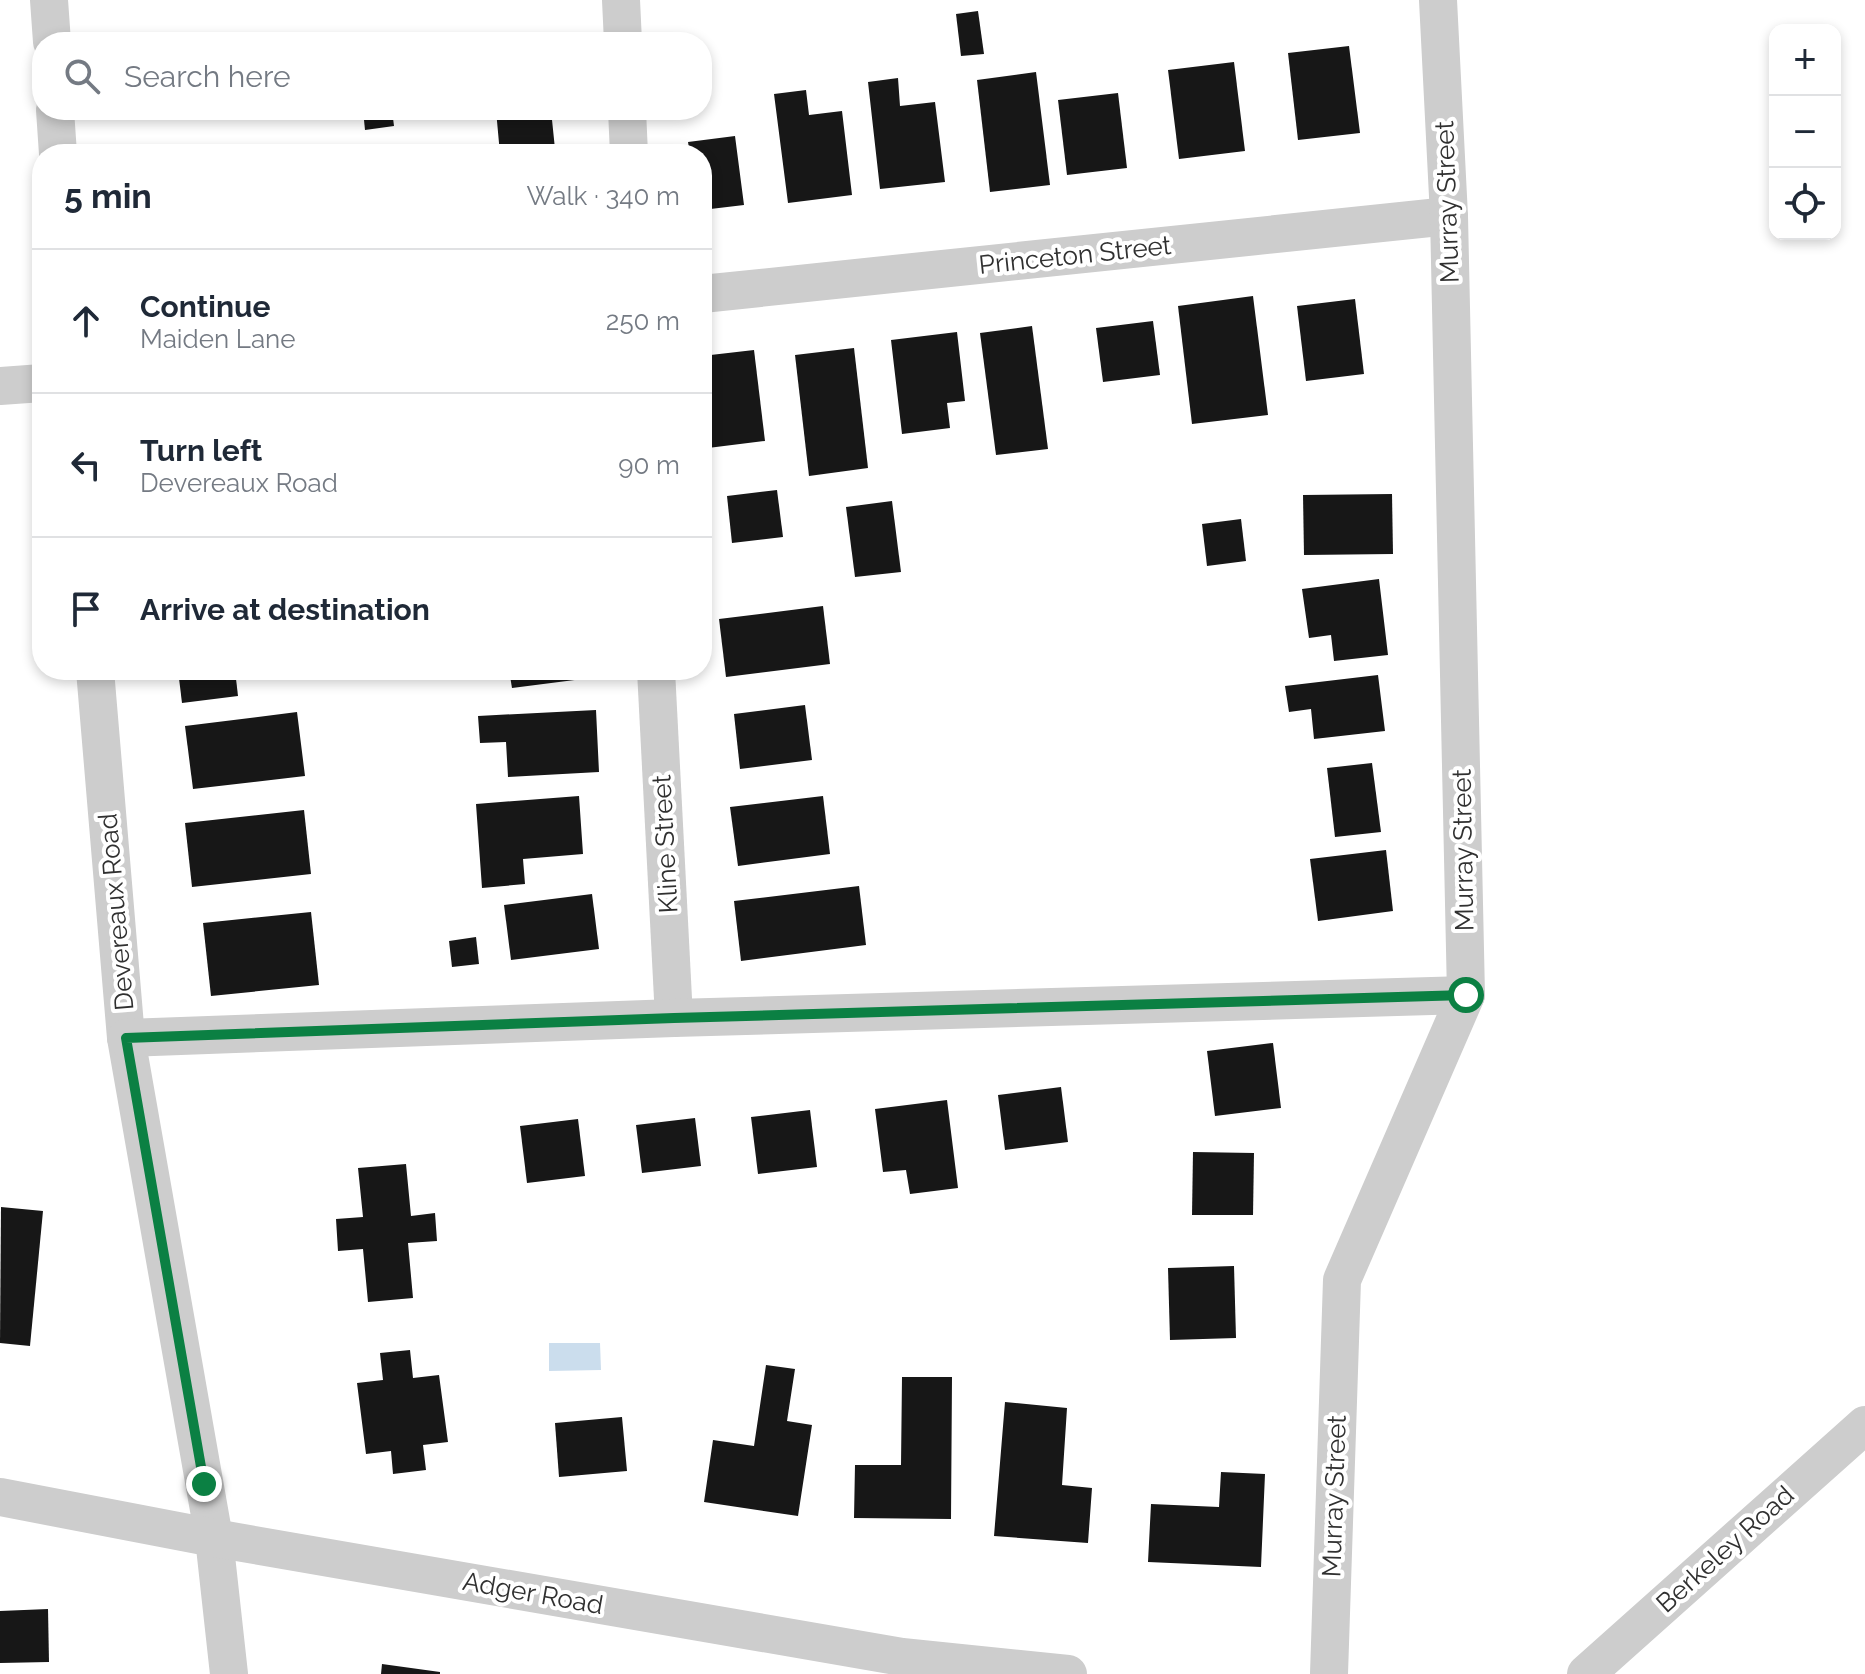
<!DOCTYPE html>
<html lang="en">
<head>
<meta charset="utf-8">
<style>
  :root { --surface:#fff; --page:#f2f2f3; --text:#1f2937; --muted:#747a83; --line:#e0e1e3 }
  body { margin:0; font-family:Raleway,sans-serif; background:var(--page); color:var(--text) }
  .controls { position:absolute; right:24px; top:24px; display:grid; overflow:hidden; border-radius:16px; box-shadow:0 4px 12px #0003 }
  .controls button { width:72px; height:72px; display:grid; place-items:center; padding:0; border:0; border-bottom:2px solid var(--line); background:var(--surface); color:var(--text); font:40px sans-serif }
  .stop { position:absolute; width:24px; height:24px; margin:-18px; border:6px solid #0b8043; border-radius:50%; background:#fff }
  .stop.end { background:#0b8043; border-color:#fff; box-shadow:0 2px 8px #0008 }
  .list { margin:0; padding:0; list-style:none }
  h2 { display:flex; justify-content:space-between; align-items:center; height:104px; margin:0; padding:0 32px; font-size:34px }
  h2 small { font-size:26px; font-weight:400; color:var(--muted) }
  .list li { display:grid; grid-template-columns:52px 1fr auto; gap:24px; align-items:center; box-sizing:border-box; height:144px; padding:0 32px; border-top:2px solid var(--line) }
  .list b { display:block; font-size:30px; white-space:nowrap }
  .list p { margin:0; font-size:26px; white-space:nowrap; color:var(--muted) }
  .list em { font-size:26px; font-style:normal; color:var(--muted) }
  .icon { flex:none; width:44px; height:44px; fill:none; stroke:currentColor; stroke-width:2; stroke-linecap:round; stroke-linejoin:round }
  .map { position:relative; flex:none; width:1865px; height:1674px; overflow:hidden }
  .search { position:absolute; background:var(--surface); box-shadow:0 4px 12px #0003; left:32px; top:32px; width:680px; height:88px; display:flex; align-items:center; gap:20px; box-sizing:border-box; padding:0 28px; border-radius:32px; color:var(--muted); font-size:30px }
  .panel { position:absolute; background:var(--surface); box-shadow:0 4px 12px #0003; left:32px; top:144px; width:680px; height:536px; border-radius:32px }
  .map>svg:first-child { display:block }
  .water { fill:#cbdded }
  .building { fill:#171717 }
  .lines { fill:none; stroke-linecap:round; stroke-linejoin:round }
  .street { stroke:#cdcdcd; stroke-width:38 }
  .route { stroke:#0b8043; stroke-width:10 }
  .labels { text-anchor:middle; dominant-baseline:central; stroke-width:8; stroke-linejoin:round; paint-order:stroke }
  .street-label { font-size:26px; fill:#303030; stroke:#fff }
</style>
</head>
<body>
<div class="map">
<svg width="1865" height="1674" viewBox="0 0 1865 1674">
  <rect width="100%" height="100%" fill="#fff"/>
  <!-- water -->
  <path class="water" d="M 549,1343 L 600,1343 L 601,1370 L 549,1371 Z"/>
  <!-- building -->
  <g class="building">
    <path d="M 978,11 L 984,54 L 961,56 L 956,14 Z"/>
    <path d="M 1349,46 L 1360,133 L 1298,140 L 1288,53 Z"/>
    <path d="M 1234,62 L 1245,151 L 1179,159 L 1168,70 Z"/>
    <path d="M 1036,72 L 1050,185 L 990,192 L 977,80 Z"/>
    <path d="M 898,78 L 900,106 L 935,102 L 945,182 L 880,189 L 868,82 Z"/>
    <path d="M 806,90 L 809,115 L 842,111 L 852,195 L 788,203 L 774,94 Z"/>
    <path d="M 1118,93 L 1127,168 L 1067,175 L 1058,100 Z"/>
    <path d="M 363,110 L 392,110 L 394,126 L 365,130 Z"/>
    <path d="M 496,110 L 551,110 L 555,149 L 583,147 L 584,154 L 500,154 Z"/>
    <path d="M 735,136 L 744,205 L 702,210 L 702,154 L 690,154 L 688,142 Z"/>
    <path d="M 1253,296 L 1268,415 L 1192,424 L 1178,306 Z"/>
    <path d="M 1355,299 L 1364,374 L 1306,381 L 1297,306 Z"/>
    <path d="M 1153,321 L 1160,375 L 1103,382 L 1096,328 Z"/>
    <path d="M 1032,326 L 1048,449 L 996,455 L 980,333 Z"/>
    <path d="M 957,332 L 965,401 L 947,403 L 950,428 L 902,434 L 891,340 Z"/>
    <path d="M 854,348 L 868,468 L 809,476 L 795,355 Z"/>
    <path d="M 754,350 L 765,441 L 708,448 L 702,403 L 702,356 Z"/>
    <path d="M 777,490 L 783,537 L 732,543 L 727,496 Z"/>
    <path d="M 1392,494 L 1393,554 L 1304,555 L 1303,495 Z"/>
    <path d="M 892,501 L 901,572 L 855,577 L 846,507 Z"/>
    <path d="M 1241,519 L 1246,561 L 1207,566 L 1202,524 Z"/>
    <path d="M 1379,579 L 1388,655 L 1334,661 L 1331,635 L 1309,638 L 1302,589 Z"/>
    <path d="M 823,606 L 830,664 L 726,677 L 719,619 Z"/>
    <path d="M 178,670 L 235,670 L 238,696 L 182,703 Z"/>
    <path d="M 509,670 L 597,670 L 598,677 L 512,688 Z"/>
    <path d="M 1378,675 L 1385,731 L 1314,739 L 1311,709 L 1289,712 L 1285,686 Z"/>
    <path d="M 805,705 L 812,760 L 740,769 L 734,714 Z"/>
    <path d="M 596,710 L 599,772 L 508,777 L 506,742 L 480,743 L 478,716 Z"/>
    <path d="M 297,712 L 305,776 L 193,789 L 185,726 Z"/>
    <path d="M 1372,763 L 1381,832 L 1335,837 L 1327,768 Z"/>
    <path d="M 579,796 L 583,854 L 523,859 L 525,884 L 482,888 L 476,804 Z"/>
    <path d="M 823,796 L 830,854 L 738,866 L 730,807 Z"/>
    <path d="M 304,810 L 311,874 L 192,887 L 185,823 Z"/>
    <path d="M 1386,850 L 1393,911 L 1318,921 L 1310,859 Z"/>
    <path d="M 859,886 L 866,945 L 741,961 L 734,901 Z"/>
    <path d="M 592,894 L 599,949 L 511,960 L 504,905 Z"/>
    <path d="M 311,912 L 319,985 L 211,996 L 203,923 Z"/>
    <path d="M 476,937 L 479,964 L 452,967 L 449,941 Z"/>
    <path d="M 1273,1043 L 1281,1108 L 1215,1116 L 1207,1051 Z"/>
    <path d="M 1061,1087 L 1068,1142 L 1005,1150 L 998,1095 Z"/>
    <path d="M 947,1100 L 958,1188 L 910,1194 L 906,1170 L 883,1172 L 875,1109 Z"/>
    <path d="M 810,1110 L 817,1167 L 758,1174 L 751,1117 Z"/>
    <path d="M 695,1118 L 701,1166 L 642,1173 L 636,1125 Z"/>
    <path d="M 578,1119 L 585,1176 L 527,1183 L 520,1126 Z"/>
    <path d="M 1193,1152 L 1254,1153 L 1253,1215 L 1192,1215 Z"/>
    <path d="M 406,1164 L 411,1216 L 435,1213 L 437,1241 L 408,1243 L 413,1298 L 368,1302 L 363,1249 L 338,1251 L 336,1219 L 363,1217 L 358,1168 Z"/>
    <path d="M 1,1207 L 43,1211 L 30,1346 L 0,1343 Z"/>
    <path d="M 1234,1266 L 1236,1338 L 1170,1340 L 1168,1268 Z"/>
    <path d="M 410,1350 L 413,1378 L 439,1375 L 448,1442 L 423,1445 L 426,1470 L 393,1474 L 391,1451 L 366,1454 L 357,1383 L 383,1380 L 380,1353 Z"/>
    <path d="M 766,1365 L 795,1369 L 787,1421 L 812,1425 L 798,1516 L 704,1502 L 713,1440 L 754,1446 Z"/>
    <path d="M 902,1377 L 952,1377 L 951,1519 L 854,1518 L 855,1465 L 901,1465 Z"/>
    <path d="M 1005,1402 L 1067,1408 L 1062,1485 L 1092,1488 L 1088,1543 L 994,1536 Z"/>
    <path d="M 622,1417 L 627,1471 L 559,1477 L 555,1423 Z"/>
    <path d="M 1221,1472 L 1265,1474 L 1261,1567 L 1148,1562 L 1151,1504 L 1219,1507 Z"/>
    <path d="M 48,1609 L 49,1662 L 0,1663 L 0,1611 Z"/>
    <path d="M 382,1664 L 440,1672 L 440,1674 L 381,1674 Z"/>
  </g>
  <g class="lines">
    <!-- street -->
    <g class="street">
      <path d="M 49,0 L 52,42"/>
      <path d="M 621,0 L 623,42"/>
      <path d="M 55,110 L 58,154"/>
      <path d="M 627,110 L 629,154"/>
      <path d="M 702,294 L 1449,216"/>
      <path d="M 0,386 L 42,383"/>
      <path d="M 95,670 L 126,1038 L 214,1538 L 229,1674"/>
      <path d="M 656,670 L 674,1018"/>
      <path d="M 126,1038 L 674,1018 L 1466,995"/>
      <path d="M 0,1497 L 214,1538 L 902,1657 L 1068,1674"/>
      <path d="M 1329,1674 L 1342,1280 L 1466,995 L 1449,216 L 1438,0"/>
      <path d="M 1586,1674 L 1865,1425"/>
    </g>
  </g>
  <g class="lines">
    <!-- route -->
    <path class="route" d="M 204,1484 L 126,1038 L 674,1018 L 1466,995"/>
  </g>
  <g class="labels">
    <!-- street labels -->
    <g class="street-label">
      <text transform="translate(1447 202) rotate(-92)">Murray Street</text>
      <text transform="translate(1075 255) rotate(-6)">Princeton Street</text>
      <text transform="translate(665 844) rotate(-93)">Kline Street</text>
      <text transform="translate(1463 850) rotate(-91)">Murray Street</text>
      <text transform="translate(116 912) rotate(-95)">Devereaux Road</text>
      <text transform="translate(1334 1496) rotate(-88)">Murray Street</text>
      <text transform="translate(1725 1549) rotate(-42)">Berkeley Road</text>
      <text transform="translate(533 1593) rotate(10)">Adger Road</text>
    </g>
  </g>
</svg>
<div class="controls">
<button>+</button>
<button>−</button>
<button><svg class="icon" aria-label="locate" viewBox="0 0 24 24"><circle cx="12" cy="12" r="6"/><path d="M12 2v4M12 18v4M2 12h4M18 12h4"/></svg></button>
</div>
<div class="stop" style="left:1466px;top:995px"></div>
<div class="stop end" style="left:204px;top:1484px"></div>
<div class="search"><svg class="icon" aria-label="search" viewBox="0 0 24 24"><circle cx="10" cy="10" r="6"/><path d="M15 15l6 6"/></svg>Search here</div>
<section class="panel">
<h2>5 min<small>Walk · 340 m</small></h2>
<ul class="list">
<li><svg class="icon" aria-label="ahead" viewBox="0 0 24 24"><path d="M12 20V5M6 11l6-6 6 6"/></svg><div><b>Continue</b><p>Maiden Lane</p></div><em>250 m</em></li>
<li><svg class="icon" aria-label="left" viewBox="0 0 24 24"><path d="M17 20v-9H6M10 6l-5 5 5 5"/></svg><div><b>Turn left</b><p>Devereaux Road</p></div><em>90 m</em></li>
<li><svg class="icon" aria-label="arrive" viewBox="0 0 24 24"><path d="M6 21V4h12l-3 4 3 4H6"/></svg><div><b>Arrive at destination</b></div></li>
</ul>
</section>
</div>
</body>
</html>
